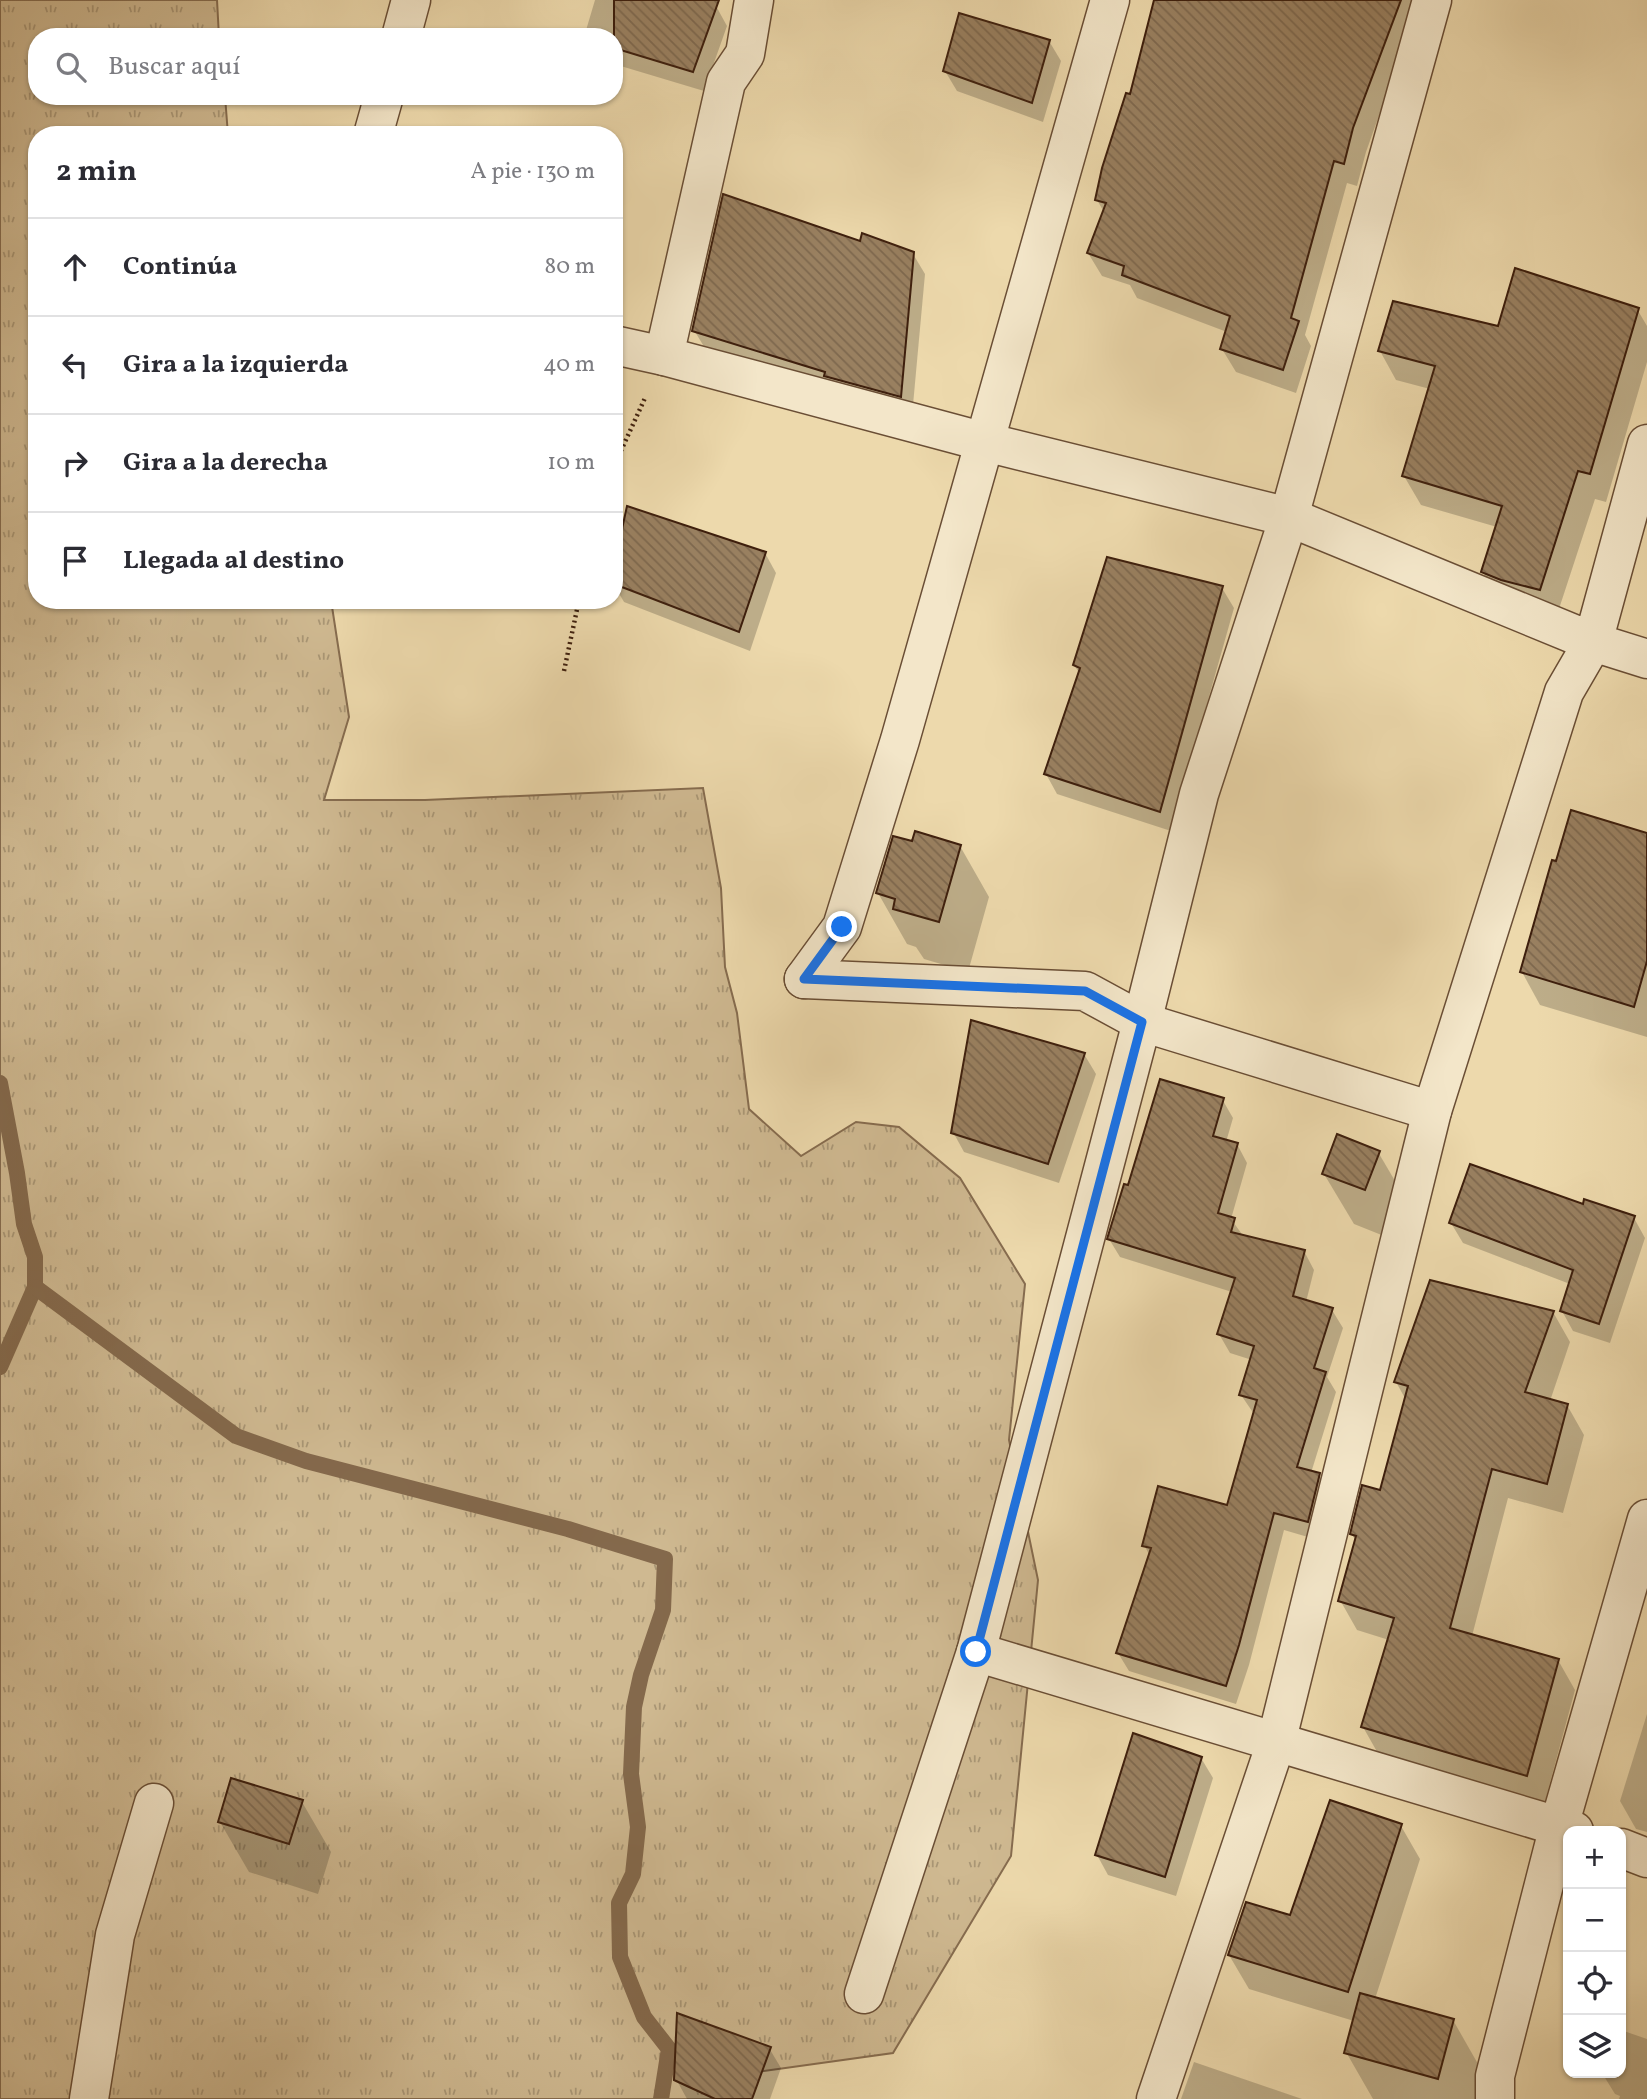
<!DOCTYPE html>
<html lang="es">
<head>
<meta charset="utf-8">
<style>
  :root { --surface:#fff; --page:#f2f2f3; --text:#2b2b33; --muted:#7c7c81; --line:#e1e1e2 }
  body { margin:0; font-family:Vollkorn,serif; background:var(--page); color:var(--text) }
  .controls { position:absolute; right:21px; bottom:21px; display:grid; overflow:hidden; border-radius:14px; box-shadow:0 2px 5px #0004 }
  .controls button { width:63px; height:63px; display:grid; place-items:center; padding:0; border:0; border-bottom:2px solid var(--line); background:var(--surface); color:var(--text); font:35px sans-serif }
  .stop { position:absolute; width:21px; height:21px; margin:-16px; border:5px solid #1a73e8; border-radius:50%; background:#fff }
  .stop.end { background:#1a73e8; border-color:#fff; box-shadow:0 2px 7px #0008 }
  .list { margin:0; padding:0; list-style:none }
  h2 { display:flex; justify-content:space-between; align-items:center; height:91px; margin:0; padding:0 28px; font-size:30px }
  h2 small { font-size:23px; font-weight:400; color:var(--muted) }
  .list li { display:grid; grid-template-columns:46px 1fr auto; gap:21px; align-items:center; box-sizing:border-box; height:98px; padding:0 28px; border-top:2px solid var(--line) }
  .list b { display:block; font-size:26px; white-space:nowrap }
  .list em { font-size:23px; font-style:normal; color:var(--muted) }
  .icon { flex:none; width:38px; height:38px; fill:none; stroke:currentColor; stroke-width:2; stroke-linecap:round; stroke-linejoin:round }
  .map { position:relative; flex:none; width:1647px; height:2099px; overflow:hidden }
  .search { position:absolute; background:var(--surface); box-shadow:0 2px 5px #0004; left:28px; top:28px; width:595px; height:77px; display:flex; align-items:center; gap:18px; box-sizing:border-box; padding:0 24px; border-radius:28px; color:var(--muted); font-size:26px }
  .panel { position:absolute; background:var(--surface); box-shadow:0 2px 5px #0004; left:28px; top:126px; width:595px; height:483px; border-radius:28px }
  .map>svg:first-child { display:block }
  .grass { fill:url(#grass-tufts); stroke:#866c4f; stroke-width:2 }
  .shadow { fill:#0003 }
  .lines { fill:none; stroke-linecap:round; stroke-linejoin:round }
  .stream { stroke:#84694c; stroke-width:16 }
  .building { fill:url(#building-back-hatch); stroke:#3e1f0d; stroke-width:2 }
  .minor-casing { stroke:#6a4e35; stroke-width:41 }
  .path { stroke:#3e1f0d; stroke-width:4.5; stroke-dasharray:2 3.5; stroke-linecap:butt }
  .minor { stroke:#f3e6c9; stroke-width:38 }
  .route { stroke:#1a73e8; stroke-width:9 }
</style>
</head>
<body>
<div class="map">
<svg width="1647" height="2099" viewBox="0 0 1647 2099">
  <defs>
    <pattern id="grass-tufts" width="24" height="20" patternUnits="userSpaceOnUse" patternTransform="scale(1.75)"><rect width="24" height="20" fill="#cfb991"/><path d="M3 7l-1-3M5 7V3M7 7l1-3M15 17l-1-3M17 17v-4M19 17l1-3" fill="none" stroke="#a99675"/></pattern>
    <pattern id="building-back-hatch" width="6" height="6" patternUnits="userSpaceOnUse" patternTransform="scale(1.75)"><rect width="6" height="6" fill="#998060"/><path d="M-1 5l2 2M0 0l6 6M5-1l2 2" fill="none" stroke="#7e684e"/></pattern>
  </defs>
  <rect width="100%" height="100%" fill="#edd9ac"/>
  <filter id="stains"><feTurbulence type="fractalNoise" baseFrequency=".00286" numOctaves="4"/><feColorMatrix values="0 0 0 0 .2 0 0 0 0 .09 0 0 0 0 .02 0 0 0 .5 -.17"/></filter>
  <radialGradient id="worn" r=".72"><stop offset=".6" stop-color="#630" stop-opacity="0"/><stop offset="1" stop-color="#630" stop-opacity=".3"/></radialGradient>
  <!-- grass -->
  <path class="grass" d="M 0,0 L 217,0 L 219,37 L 37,37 L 37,96 L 225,96 L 228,135 L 37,135 L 37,600 L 331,600 L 349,717 L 324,800 L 425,800 L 703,788 L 721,888 L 725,967 L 737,1013 L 749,1109 L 801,1156 L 856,1122 L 899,1127 L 960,1178 L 1025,1284 L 1009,1440 L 1038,1580 L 1011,1856 L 893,2053 L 727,2076 L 738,2099 L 0,2099 Z"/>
  <!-- shadow -->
  <g class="shadow">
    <path d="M 595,0 L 694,0 L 716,6 L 727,26 L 704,91 L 614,64 L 614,37 L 584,37 Z"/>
    <path d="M 1154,0 L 1420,0 L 1366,152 L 1357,186 L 1347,183 L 1305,335 L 1311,346 L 1296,393 L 1236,372 L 1222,349 L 1227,332 L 1137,298 L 1130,285 L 1102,276 L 1088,253 L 1104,212 L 1097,200 L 1132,96 Z"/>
    <path d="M 1049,41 L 1061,61 L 1043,122 L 957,91 L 945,71 Z"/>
    <path d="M 861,244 L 913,254 L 925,274 L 912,416 L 706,350 L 694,330 Z"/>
    <path d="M 1637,309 L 1647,326 L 1647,362 L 1606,502 L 1595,499 L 1556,618 L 1499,601 L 1483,572 L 1497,527 L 1421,505 L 1404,476 L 1430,389 L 1396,380 L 1380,351 L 1499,328 Z"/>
    <path d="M 765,553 L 776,573 L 750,651 L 624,602 L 614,585 L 614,575 Z"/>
    <path d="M 1222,588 L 1234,608 L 1171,831 L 1057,794 L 1046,774 L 1080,674 L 1074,665 Z"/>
    <path d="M 1647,835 L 1647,1037 L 1540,1005 L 1522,972 Z"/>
    <path d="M 913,843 L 960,846 L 989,897 L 968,972 L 924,959 L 916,947 L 907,944 L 878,893 Z"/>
    <path d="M 1084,1054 L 1096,1074 L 1059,1183 L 964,1152 L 953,1132 Z"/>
    <path d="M 1222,1099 L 1233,1118 L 1226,1142 L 1237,1144 L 1247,1163 L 1231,1219 L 1244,1237 L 1304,1251 L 1314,1270 L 1306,1302 L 1332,1310 L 1343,1328 L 1327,1377 L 1336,1392 L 1311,1473 L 1319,1475 L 1330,1493 L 1318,1540 L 1284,1530 L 1249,1665 L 1236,1704 L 1129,1671 L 1118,1653 L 1150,1556 L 1144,1545 L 1228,1507 L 1254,1414 L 1241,1395 L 1252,1360 L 1230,1353 L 1219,1334 L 1232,1292 L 1120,1257 L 1109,1239 L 1129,1187 Z"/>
    <path d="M 1378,1152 L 1408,1203 L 1394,1240 L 1354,1224 L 1324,1174 Z"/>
    <path d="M 1584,1206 L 1634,1218 L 1645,1238 L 1610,1343 L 1573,1331 L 1562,1311 L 1570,1284 L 1463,1243 L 1451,1223 Z"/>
    <path d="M 1553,1312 L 1570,1342 L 1550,1401 L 1567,1405 L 1584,1435 L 1563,1513 L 1508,1498 L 1472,1636 L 1558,1660 L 1575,1690 L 1544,1805 L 1380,1757 L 1363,1727 L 1389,1640 L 1357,1630 L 1340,1600 L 1356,1542 L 1352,1534 L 1381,1493 L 1406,1400 L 1396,1382 Z"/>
    <path d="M 1647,1714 L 1647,1832 L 1636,1829 L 1620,1801 Z"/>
    <path d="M 1201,1758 L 1213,1778 L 1176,1896 L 1108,1875 L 1097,1855 Z"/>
    <path d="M 302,1802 L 331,1852 L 318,1894 L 249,1872 L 220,1822 Z"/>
    <path d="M 1401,1826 L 1420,1859 L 1375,1999 L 1453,2020 L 1482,2071 L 1475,2099 L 1373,2099 L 1346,2052 L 1354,2021 L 1249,1989 L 1229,1955 L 1291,1917 Z"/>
    <path d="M 1621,2030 L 1647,2039 L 1647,2099 L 1619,2099 L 1620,2096 L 1615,2094 L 1602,2073 L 1621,2073 Z"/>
    <path d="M 769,2048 L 781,2068 L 770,2099 L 687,2099 L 676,2079 Z"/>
    <path d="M 1194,2062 L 1302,2099 L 1181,2099 Z"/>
  </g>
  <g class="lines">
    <!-- stream -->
    <g class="stream">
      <path d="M 0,1083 L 17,1173 L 24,1224 L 35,1257 L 35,1287 L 0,1367"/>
      <path d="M 35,1287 L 236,1436 L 306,1461 L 568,1529 L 665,1559 L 663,1610 L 641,1675 L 634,1707 L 631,1774 L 638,1827 L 633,1874 L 619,1903 L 620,1957 L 644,2017 L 669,2049 L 661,2099"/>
    </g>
  </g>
  <!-- building -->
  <g class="building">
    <path d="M 614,0 L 719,0 L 693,72 L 614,48 Z"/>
    <path d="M 1154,0 L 1401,0 L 1353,128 L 1344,164 L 1334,161 L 1291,318 L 1299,321 L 1283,370 L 1220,349 L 1230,316 L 1122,275 L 1124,266 L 1087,253 L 1106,203 L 1095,200 L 1102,168 L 1126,93 L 1130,94 Z"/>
    <path d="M 959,13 L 1050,40 L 1032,103 L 943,71 Z"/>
    <path d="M 723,194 L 860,241 L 862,233 L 914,252 L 901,397 L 824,376 L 825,372 L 692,331 Z"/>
    <path d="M 1515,268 L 1639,308 L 1590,474 L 1578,471 L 1540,590 L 1501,580 L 1481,572 L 1502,506 L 1402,476 L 1435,366 L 1378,351 L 1393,301 L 1498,326 Z"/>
    <path d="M 627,506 L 766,552 L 739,632 L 614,584 L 614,566 Z"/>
    <path d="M 1107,557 L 1223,586 L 1160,812 L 1044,774 L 1080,668 L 1073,665 Z"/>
    <path d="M 1571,810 L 1647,833 L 1647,961 L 1634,1007 L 1520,972 L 1552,860 L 1556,861 Z"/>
    <path d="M 915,831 L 961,845 L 939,922 L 893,909 L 895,899 L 876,893 L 893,836 L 912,841 Z"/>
    <path d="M 971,1020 L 1085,1053 L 1048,1164 L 951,1133 Z"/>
    <path d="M 1160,1079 L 1224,1098 L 1213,1136 L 1238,1143 L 1218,1213 L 1235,1218 L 1231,1232 L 1305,1250 L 1293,1296 L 1333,1308 L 1314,1368 L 1326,1372 L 1297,1467 L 1320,1473 L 1308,1522 L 1274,1513 L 1239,1645 L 1226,1686 L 1116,1653 L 1151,1548 L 1142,1546 L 1158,1486 L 1227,1505 L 1257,1400 L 1239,1395 L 1254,1346 L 1217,1334 L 1235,1278 L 1107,1239 L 1124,1184 L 1128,1185 Z"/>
    <path d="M 1337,1134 L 1380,1151 L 1365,1190 L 1322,1174 Z"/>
    <path d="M 1470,1164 L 1583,1204 L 1584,1199 L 1635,1216 L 1599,1324 L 1560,1311 L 1573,1270 L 1449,1223 Z"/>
    <path d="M 1430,1280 L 1554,1311 L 1525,1392 L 1568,1404 L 1547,1484 L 1492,1469 L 1450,1628 L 1559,1659 L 1527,1776 L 1361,1727 L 1394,1618 L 1338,1601 L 1356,1536 L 1350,1534 L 1362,1485 L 1380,1490 L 1408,1386 L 1394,1382 Z"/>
    <path d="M 1133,1733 L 1202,1757 L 1165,1877 L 1095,1855 Z"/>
    <path d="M 231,1778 L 303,1800 L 289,1844 L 218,1822 Z"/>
    <path d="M 1330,1800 L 1402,1824 L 1348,1992 L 1228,1955 L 1246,1902 L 1290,1915 Z"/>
    <path d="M 1360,1993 L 1454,2019 L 1438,2079 L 1344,2053 Z"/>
    <path d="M 677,2013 L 771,2047 L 752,2099 L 715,2099 L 674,2080 Z"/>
  </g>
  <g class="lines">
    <defs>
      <g id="minor">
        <path d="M 401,37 L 411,0"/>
        <path d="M 373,135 L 384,96"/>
        <path d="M 614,345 L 664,356 L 985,442 L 1289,517 L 1593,642 L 1647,444"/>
        <path d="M 664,356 L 726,82 L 745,54 L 754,0"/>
        <path d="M 804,979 L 842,927 L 900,740 L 1110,0"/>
        <path d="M 804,979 L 1085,991 L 1142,1022 L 1432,1111"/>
        <path d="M 976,1652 L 1574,1831"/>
        <path d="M 1621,1848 L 1647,1858"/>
        <path d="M 864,1994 L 976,1652 L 1142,1022 L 1199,794 L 1289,517 L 1432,0"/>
        <path d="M 89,2099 L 115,1935 L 154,1803"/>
        <path d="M 1156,2099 L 1276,1743 L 1432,1111 L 1564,692 L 1593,642 L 1647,659"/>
        <path d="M 1495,2099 L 1495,2076 L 1559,1826 L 1647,1519"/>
      </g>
    </defs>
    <!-- minor casing -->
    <use href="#minor" class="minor-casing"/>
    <!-- path -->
    <g class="path">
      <path d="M 614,466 L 645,398"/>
      <path d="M 564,671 L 579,600"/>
    </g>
    <!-- minor -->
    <use href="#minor" class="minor"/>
  </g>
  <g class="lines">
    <!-- route -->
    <path class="route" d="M 842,927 L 804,979 L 1085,991 L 1142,1022 L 976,1652"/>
  </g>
  <rect width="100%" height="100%" filter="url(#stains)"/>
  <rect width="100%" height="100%" fill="url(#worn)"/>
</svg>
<div class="controls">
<button>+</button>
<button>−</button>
<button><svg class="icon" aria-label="locate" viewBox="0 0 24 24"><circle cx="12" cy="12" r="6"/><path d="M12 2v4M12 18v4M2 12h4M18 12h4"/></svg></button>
<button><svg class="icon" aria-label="layers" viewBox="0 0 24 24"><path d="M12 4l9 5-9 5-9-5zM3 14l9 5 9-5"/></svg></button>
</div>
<div class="stop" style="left:976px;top:1652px"></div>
<div class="stop end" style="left:842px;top:927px"></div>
<div class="search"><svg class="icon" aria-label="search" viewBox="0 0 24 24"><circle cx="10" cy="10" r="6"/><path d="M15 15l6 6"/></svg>Buscar aquí</div>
<section class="panel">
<h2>2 min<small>A pie · 130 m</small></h2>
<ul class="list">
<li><svg class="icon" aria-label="ahead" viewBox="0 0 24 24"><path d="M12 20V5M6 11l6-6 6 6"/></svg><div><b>Continúa</b></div><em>80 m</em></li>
<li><svg class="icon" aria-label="left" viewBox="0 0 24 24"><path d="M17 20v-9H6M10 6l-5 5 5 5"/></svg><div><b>Gira a la izquierda</b></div><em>40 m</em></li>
<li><svg class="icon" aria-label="right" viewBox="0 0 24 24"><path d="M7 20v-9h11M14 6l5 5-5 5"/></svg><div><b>Gira a la derecha</b></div><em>10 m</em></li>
<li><svg class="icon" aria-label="arrive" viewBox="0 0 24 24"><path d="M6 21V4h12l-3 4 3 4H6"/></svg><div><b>Llegada al destino</b></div></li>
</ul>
</section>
</div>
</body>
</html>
